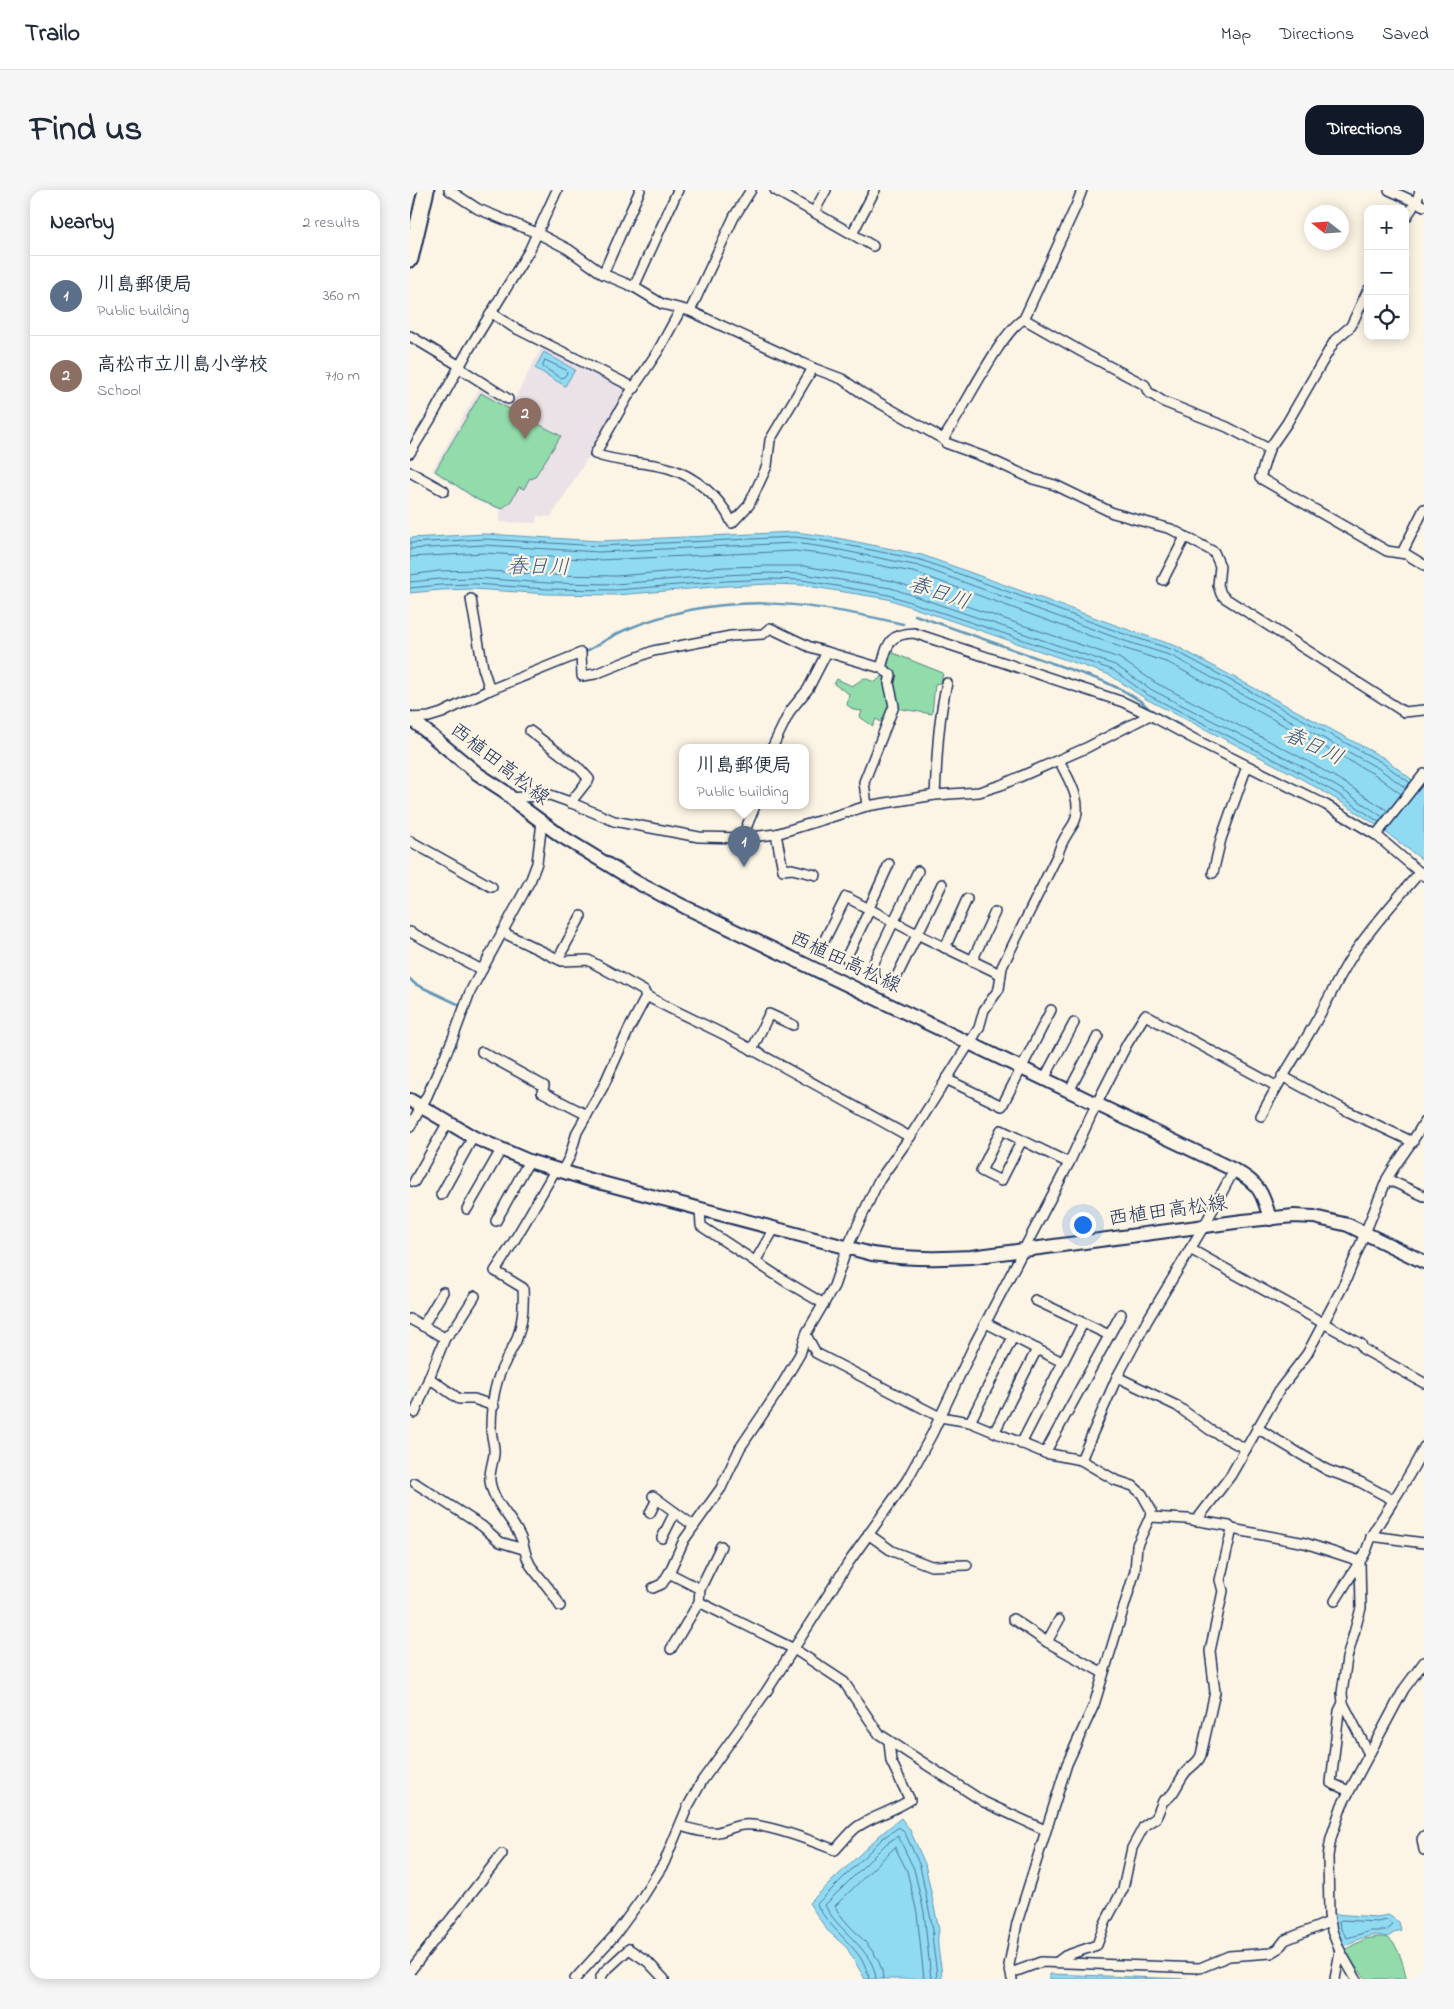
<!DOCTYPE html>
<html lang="en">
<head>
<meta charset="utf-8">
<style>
  :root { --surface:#fff; --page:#f6f6f7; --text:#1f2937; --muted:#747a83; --line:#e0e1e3; --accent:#111827 }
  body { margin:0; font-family:"Indie Flower","Klee One",sans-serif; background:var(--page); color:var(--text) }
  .controls { position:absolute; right:15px; top:15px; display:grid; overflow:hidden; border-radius:10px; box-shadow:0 2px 12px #0003 }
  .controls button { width:45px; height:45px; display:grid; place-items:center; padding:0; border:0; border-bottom:1px solid var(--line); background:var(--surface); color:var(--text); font:25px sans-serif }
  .compass { position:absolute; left:894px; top:15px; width:45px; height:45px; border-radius:50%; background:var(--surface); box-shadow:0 2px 12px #0003; rotate:287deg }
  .you { position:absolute; left:672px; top:1034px; width:18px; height:18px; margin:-12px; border:4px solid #fff; border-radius:50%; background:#1a73e8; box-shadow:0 0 0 8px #1a73e833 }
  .badge { display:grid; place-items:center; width:32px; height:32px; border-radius:50%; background:var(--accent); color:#fff; font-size:16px; font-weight:700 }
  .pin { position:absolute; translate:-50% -41px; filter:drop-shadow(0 1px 2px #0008) }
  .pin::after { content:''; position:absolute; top:26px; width:18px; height:15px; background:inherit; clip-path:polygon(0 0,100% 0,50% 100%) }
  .popup { position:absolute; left:269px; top:554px; width:130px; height:65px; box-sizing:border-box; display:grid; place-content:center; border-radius:10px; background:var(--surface); filter:drop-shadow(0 1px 4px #0005); font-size:16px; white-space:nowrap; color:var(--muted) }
  .popup b { font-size:19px; color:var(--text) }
  .popup::after { content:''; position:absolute; left:50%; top:100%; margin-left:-10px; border:10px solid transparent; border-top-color:var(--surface) }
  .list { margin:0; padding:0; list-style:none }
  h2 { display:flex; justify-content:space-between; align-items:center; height:65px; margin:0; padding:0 20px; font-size:21px }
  h2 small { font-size:16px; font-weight:400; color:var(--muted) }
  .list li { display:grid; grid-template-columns:32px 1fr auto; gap:15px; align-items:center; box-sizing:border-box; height:80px; padding:0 20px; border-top:1px solid var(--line) }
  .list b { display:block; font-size:19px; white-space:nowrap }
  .list p { margin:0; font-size:16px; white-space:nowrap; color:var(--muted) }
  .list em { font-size:16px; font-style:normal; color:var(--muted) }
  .icon { flex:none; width:28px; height:28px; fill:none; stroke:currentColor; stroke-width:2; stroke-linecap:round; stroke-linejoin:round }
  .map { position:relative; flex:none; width:1014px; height:1789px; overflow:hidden; border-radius:15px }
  header { display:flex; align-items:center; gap:30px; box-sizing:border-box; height:70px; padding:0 25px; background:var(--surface); border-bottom:1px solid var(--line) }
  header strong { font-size:24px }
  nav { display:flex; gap:28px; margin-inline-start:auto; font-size:18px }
  .intro { display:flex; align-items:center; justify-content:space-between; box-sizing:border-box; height:120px; padding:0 30px }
  h1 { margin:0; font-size:35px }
  .button { padding:12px 22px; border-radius:15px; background:var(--accent); color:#fff; font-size:18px; font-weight:700 }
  main { display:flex; gap:30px; padding:0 30px }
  aside { flex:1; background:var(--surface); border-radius:15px; box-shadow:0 2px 12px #0003 }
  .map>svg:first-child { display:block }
  .built { fill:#eae2e6 }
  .green { fill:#92dbab; stroke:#568584 }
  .water { fill:#91dbf2; stroke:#6296b7 }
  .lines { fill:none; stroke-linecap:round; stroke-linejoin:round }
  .shore { stroke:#4a7499; stroke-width:1 }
  .stream { stroke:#6296b7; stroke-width:2.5 }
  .minor-casing { stroke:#1b2f5e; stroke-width:12 }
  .secondary-casing { stroke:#1b2f5e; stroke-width:16 }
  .primary-casing { stroke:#1b2f5e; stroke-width:19 }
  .minor { stroke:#fcf5e5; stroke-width:9 }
  .secondary { stroke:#fcf5e5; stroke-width:12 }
  .primary { stroke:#fcf5e5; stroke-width:15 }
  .labels { text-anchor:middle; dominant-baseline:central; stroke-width:4.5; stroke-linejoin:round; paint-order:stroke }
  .street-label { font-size:20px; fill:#1b2f5e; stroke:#fcf5e5 }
  .water-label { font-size:21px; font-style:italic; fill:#385a83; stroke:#fcf5e5 }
</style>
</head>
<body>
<header>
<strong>Trailo</strong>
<nav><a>Map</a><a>Directions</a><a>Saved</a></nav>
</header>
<div class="intro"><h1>Find us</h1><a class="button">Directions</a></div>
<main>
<aside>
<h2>Nearby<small>2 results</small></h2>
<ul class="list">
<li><span class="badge" style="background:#5c6f8a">1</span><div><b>川島郵便局</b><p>Public building</p></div><em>360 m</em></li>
<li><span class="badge" style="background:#8d6e63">2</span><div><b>高松市立川島小学校</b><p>School</p></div><em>710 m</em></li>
</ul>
</aside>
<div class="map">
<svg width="1014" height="1789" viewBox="0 0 1014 1789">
  <rect width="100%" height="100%" fill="#fcf5e5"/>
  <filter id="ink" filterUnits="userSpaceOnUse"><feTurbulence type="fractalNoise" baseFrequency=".02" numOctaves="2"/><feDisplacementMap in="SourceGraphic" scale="10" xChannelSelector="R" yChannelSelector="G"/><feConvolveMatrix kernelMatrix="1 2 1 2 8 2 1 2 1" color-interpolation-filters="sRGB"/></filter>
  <g filter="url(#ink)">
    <!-- built -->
    <path class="built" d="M 133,155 L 221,198 L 141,327 L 127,326 L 126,333 L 89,332 L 91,320 L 67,311 L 22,281 L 69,199 L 100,217 Z"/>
    <!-- green -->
    <g class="green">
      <path d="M 71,203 C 97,219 124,231 151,246 L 124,288 L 119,289 L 114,299 L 109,297 L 101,311 L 92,319 L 68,310 L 25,281 Z"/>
      <path d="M 478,461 L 533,483 L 531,493 L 525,494 L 522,524 L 480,517 L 474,534 L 466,529 L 463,536 L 450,527 L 452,521 L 444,520 L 437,515 L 439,504 L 424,494 L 427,489 L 442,496 L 454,488 L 465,492 L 471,487 Z"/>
      <path d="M 969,1747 C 972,1747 975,1747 978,1748 C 988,1754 995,1778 996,1789 L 956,1789 L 940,1770 L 934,1760 L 955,1749 Z"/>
    </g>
    <!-- water -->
    <g class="water">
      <path d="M 134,162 L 165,180 L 155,196 L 125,178 Z"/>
      <path d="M 385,342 L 422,347 L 512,365 L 719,440 L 766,456 L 974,568 L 1014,599 L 1014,671 L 962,632 L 926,609 L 883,584 L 736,509 L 700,485 L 478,409 L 391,395 L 360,394 L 316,396 L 207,405 L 138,404 L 63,399 L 31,400 L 0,403 L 0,348 L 75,344 L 189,351 Z"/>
      <path d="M 491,1628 L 500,1640 L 515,1674 L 529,1740 C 525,1755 532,1774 532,1789 L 455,1789 L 437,1758 L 417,1740 L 399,1713 L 470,1645 Z"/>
      <path d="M 924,1724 L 967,1727 L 978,1725 L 989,1732 L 991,1740 L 985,1742 L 978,1747 C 963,1742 948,1749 934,1756 L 926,1741 Z"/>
      <path d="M 640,1784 L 777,1789 L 640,1789 Z"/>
    </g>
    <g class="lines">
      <!-- shore -->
      <g class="shore">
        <path d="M 135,170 L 156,180 L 157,183 L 154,187 L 151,188 L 133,177 Z"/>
        <path d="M 0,353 L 74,349 L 189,356 L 385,347 L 421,352 L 511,370 L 717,445 L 764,460 L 971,572 L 1000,593"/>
        <path d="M 0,359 L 74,355 L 189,362 L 385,353 L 420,358 L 509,376 L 715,451 L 762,466 L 968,578 L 996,598"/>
        <path d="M 0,367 L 74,363 L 189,370 L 385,361 L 419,365 L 507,383 L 713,458 L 759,473 L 964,584 L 991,604"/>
        <path d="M 0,385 L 29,381 L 64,380 L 139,385 L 206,386 L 315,377 L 360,376 L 394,376 L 483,391 L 709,468 L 746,493 L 892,568 L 935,593 L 978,621"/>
        <path d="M 0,392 L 30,389 L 64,388 L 138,393 L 206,394 L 315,385 L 360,383 L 393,384 L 481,398 L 705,475 L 742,500 L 888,574 L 931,599 L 973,627"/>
        <path d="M 0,398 L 30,395 L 64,394 L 138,399 L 206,400 L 316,391 L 360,389 L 392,390 L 479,405 L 703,480 L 738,505 L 885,580 L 928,604 L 969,632"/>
        <path d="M 932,1730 L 967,1732 L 977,1730 L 983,1735 L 976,1741 L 960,1741 L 937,1748 L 931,1739 L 929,1732 Z"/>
        <path d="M 459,1789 C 456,1760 418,1740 407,1714 L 473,1648 L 489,1637 L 495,1643 L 510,1676 L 523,1740 C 521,1756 527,1773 527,1789"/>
        <path d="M 466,1789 C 464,1759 426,1740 415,1715 L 477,1653 L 488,1646 L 504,1679 L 514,1722 L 521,1789"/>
        <path d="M 473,1789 C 472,1757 436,1740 425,1716 L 485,1657 L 497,1681 L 507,1723 L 514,1789"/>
      </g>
      <!-- stream -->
      <g class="stream">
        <path d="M 505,425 L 693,491 L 714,501 L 732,512 L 739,519 L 770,535"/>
        <path d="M 175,462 C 188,455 201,446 215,440 C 311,400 395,411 493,434"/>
        <path d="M 0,789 L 5,794 L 52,816"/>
      </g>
      <defs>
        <g id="minor">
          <path d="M 39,0 L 68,19 L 127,43 L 158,59 L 193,84 L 224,97 L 252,114 L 280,121 L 403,178 L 432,189 L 452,203 L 533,249 L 536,253 L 577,268 L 623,289 L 645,295 L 703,323 L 761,339 L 804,362 L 810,376 L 808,395 L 811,404 L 815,408 L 994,522 L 1014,520"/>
          <path d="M 365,0 L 463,56"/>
          <path d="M 979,0 L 1014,16"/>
          <path d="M 404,22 L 416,0"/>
          <path d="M 995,29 L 1007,11 L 1010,0"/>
          <path d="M 442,44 L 465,0"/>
          <path d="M 193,84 L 230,0"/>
          <path d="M 224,97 L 268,0"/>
          <path d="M 958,100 L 941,136 L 925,150 L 877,233 L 859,259 L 850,288 L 977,361 L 996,364 L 1014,375"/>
          <path d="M 271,119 L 248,161 L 218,206 L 185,264 C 208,273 234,271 258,278 C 285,286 311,308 322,333 L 339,315 L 357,276 L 360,250 L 403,178"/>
          <path d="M 280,121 L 324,27 L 341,0"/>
          <path d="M 82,123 L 103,137 L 225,198"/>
          <path d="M 614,129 L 672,162 L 735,195 L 738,202 L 754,212 L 817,237 L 859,259"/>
          <path d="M 0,146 L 50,176 L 54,181 L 98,209"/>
          <path d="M 533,249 C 553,222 590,142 614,129 L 666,16 L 672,0"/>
          <path d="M 0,263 L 20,230 L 59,159 L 119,61 L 147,0"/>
          <path d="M 0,282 L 34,301"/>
          <path d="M 992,363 L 1014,319"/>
          <path d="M 753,390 L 775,347"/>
          <path d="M 61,409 L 73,478 L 80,500"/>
          <path d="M 0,528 L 19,527 L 32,523 L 77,501 L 171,463 L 172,486 L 185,484 L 243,461 L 321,446 L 353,444 L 360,438 L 400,457 L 471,478 C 478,455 477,444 504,443 L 713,512 L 740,525"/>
          <path d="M 120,541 L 170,579 L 179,589 L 160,613"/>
          <path d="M 362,558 L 380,521 L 398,499 L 417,462"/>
          <path d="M 525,605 C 527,567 528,530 537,493"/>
          <path d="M 100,608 L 140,605 L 157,611 L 204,631 L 289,647 L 332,648 L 366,644 L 457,616 L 525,605 L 569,602 L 591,595 L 676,558 L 740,525 L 784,549 L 916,615 L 966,645 L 1014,686"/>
          <path d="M 457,616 L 454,592 L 484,516 L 479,493 L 481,485 L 471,478"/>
          <path d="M 366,644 L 373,680 L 382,679 L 406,685"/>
          <path d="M 966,645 L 1014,584"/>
          <path d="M 332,648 L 345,616"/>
          <path d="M 0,651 L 82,697"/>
          <path d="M 803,683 L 811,649 L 837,576"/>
          <path d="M 459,718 L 479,674"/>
          <path d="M 0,742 L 72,780"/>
          <path d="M 92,742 L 152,771 L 178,770 L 234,801 L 236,807 L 219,839 L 193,897 L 167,942 L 160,966 L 152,981"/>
          <path d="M 412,755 L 436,707 L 509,745 L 590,784"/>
          <path d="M 535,758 L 557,709"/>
          <path d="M 436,768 L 460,719"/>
          <path d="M 148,769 L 171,726"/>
          <path d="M 562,771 L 585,722"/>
          <path d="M 460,781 L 508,681"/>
          <path d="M 483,794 L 532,694"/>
          <path d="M 235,805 C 261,820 290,832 317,846 C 378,879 439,913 500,947"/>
          <path d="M 342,860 L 359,824 L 383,835"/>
          <path d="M 72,862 L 134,896 L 132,902 L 177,925"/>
          <path d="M 872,886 L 933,919 L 1003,952"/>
          <path d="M 536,889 L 592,916 L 641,820"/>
          <path d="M 634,889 L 664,833"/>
          <path d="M 659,901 L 688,846"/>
          <path d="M 851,926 C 867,894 887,865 905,833 C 918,811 928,788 942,766 C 962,736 986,710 1010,682"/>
          <path d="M 0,937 L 17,906 L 43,848 L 60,802 L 121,689 L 127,673 L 132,632"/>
          <path d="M 612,950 L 591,991 L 571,981 L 591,940 L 659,973"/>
          <path d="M 146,979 C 126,1013 107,1048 85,1081 L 113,1098 C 114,1116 113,1134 106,1151 C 99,1165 91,1177 87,1192 C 83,1206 81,1224 81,1238 C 81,1247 85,1255 84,1264 C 83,1273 79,1282 80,1291 C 83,1314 105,1330 112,1351 C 115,1360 116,1368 121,1376 C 131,1390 143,1401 150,1416"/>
          <path d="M 977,989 C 988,969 1003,953 1014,932"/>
          <path d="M 4,992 L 38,932"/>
          <path d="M 31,1005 L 63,947"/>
          <path d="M 57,1019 L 91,960"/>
          <path d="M 290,1019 L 291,1036 L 375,1091 L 414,1114"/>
          <path d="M 86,1031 L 119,971"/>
          <path d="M 780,1059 L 951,1154 L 953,1159 L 1014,1193"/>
          <path d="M 346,1070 L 364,1039"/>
          <path d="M 625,1110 L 699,1145"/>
          <path d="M 0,1129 L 35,1148"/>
          <path d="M 576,1133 L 652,1172"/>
          <path d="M 13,1136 L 33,1102"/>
          <path d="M 396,1145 L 406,1163 L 530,1227 L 560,1232 L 635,1263 L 671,1270 L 705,1290 L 723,1296 L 732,1304 L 741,1320 L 740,1327 L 727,1355 L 725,1381 L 684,1515 L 657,1574 L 607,1733 L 599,1775 L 602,1789"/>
          <path d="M 707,1187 L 767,1216 L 800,1240 L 836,1259"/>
          <path d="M 19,1188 L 49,1209 L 64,1209 L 84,1216"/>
          <path d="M 5,1223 L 35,1148 L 46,1136 L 65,1106"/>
          <path d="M 560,1232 L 603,1147"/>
          <path d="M 847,1238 L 917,1280 L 950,1292 L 983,1310"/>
          <path d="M 585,1241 L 627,1159"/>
          <path d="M 611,1254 L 673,1133"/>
          <path d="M 635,1263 L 711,1124"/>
          <path d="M 671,1270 L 707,1187 L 737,1131 L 794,1036 L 824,980"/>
          <path d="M 5,1293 L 72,1336 L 90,1352 L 113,1359"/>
          <path d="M 243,1306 L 284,1336"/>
          <path d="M 240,1323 L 247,1309"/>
          <path d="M 740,1327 L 777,1329 L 819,1336 L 822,1339 L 895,1353 L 950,1371 L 925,1411"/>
          <path d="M 786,1331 L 821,1285 L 870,1199 L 897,1164 L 935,1092 L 977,989 L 1014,1006"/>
          <path d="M 458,1344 L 482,1361 L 521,1376 L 557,1375"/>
          <path d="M 961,1346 L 1014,1353"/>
          <path d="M 252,1348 L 265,1322"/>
          <path d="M 259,1383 L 290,1399"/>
          <path d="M 243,1398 L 252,1394 L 259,1383 L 274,1350 L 311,1298 L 330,1258 L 367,1203 L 390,1164 L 397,1142 L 424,1096 L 437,1058 L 468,992 L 500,947 L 569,838 L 574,820 L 589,799 L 592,777 L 648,664 C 652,649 657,645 664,633 C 674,611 658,589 649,570"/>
          <path d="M 289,1412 L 384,1459 L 434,1492 L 469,1544 L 574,1612 L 635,1640"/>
          <path d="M 603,1429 L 637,1452 L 693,1483"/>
          <path d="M 637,1452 L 649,1430"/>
          <path d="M 261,1459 L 289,1412 L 290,1399 L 311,1356"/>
          <path d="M 933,1513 L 929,1521 L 921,1593 L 939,1601"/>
          <path d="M 959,1564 L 933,1513 L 932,1503 L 937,1468 L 951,1418 L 950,1371 C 958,1362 958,1353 963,1343 C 980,1315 1000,1287 1014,1257"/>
          <path d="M 270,1636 C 282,1639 295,1644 308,1642 C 317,1640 326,1635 334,1635 C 355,1633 405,1652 425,1660 C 432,1653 439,1643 447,1637 C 463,1626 483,1621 500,1610 L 481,1571 L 479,1551"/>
          <path d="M 1014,1646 L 1012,1649 L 1014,1660"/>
          <path d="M 647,1772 L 655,1766 L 687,1755 L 695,1733 L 713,1699 L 722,1658 L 734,1636 L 746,1628 L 753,1611 C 764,1607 767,1593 775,1583 C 780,1576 788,1574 791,1565 L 805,1502 L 800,1461 L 813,1401 L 810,1390 L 822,1339"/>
          <path d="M 0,1781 L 92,1664"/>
          <path d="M 601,1783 L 631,1772 L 790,1778 L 819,1766 L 861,1763 L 868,1759 L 875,1750 L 917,1733"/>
          <path d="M 165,1789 L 205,1745 L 232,1708 L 254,1673 L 277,1618 L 292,1591 L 356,1502 L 439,1372 L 497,1290 L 522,1244 L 565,1153 L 659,973 L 686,915 L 717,854 L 735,825 L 866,896"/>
          <path d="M 190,1789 L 194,1782 L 219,1759 L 238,1772 L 254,1789"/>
          <path d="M 925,1789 L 930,1761"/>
          <path d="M 946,1789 L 930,1761 L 922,1741 L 919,1725 L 918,1666 L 921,1648 L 932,1615 L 994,1499 L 1014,1472"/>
        </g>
        <g id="secondary">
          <path d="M 0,528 L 68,584 L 94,601 L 109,615 L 151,646 L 228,693 L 275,717 L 824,980 C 849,993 853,1003 860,1029"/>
          <path d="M 0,910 L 63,947 L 119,971 L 177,989 L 462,1064 C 496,1069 527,1069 561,1067 L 833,1031 L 884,1026 L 904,1027 L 938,1035 L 1014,1072"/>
        </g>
        <path id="primary" d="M 0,69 L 16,0"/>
      </defs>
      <!-- minor casing -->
      <use href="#minor" class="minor-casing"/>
      <!-- secondary casing -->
      <use href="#secondary" class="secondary-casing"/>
      <!-- primary casing -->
      <use href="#primary" class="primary-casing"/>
      <!-- minor -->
      <use href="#minor" class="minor"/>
      <!-- secondary -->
      <use href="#secondary" class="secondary"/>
      <!-- primary -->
      <use href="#primary" class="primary"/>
    </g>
  </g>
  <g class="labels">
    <!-- street labels -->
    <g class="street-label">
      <text transform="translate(89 575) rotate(38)">西植田高松線</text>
      <text transform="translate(435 773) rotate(25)">西植田高松線</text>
      <text transform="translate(758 1022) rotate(-8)">西植田高松線</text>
    </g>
    <!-- water labels -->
    <g class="water-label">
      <text transform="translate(128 378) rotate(1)">春日川</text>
      <text transform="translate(529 404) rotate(19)">春日川</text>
      <text transform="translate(903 557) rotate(25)">春日川</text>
    </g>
  </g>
</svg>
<div class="controls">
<button>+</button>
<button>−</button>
<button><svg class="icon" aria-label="locate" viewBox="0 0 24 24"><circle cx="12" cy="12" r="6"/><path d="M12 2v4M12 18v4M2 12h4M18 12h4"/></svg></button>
</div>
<svg class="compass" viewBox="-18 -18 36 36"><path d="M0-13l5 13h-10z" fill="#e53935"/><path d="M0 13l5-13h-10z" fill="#747a83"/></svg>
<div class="you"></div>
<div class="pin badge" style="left:334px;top:677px;background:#5c6f8a">1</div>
<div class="popup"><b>川島郵便局</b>Public building</div>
<div class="pin badge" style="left:115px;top:249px;background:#8d6e63">2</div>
</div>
</main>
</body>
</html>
